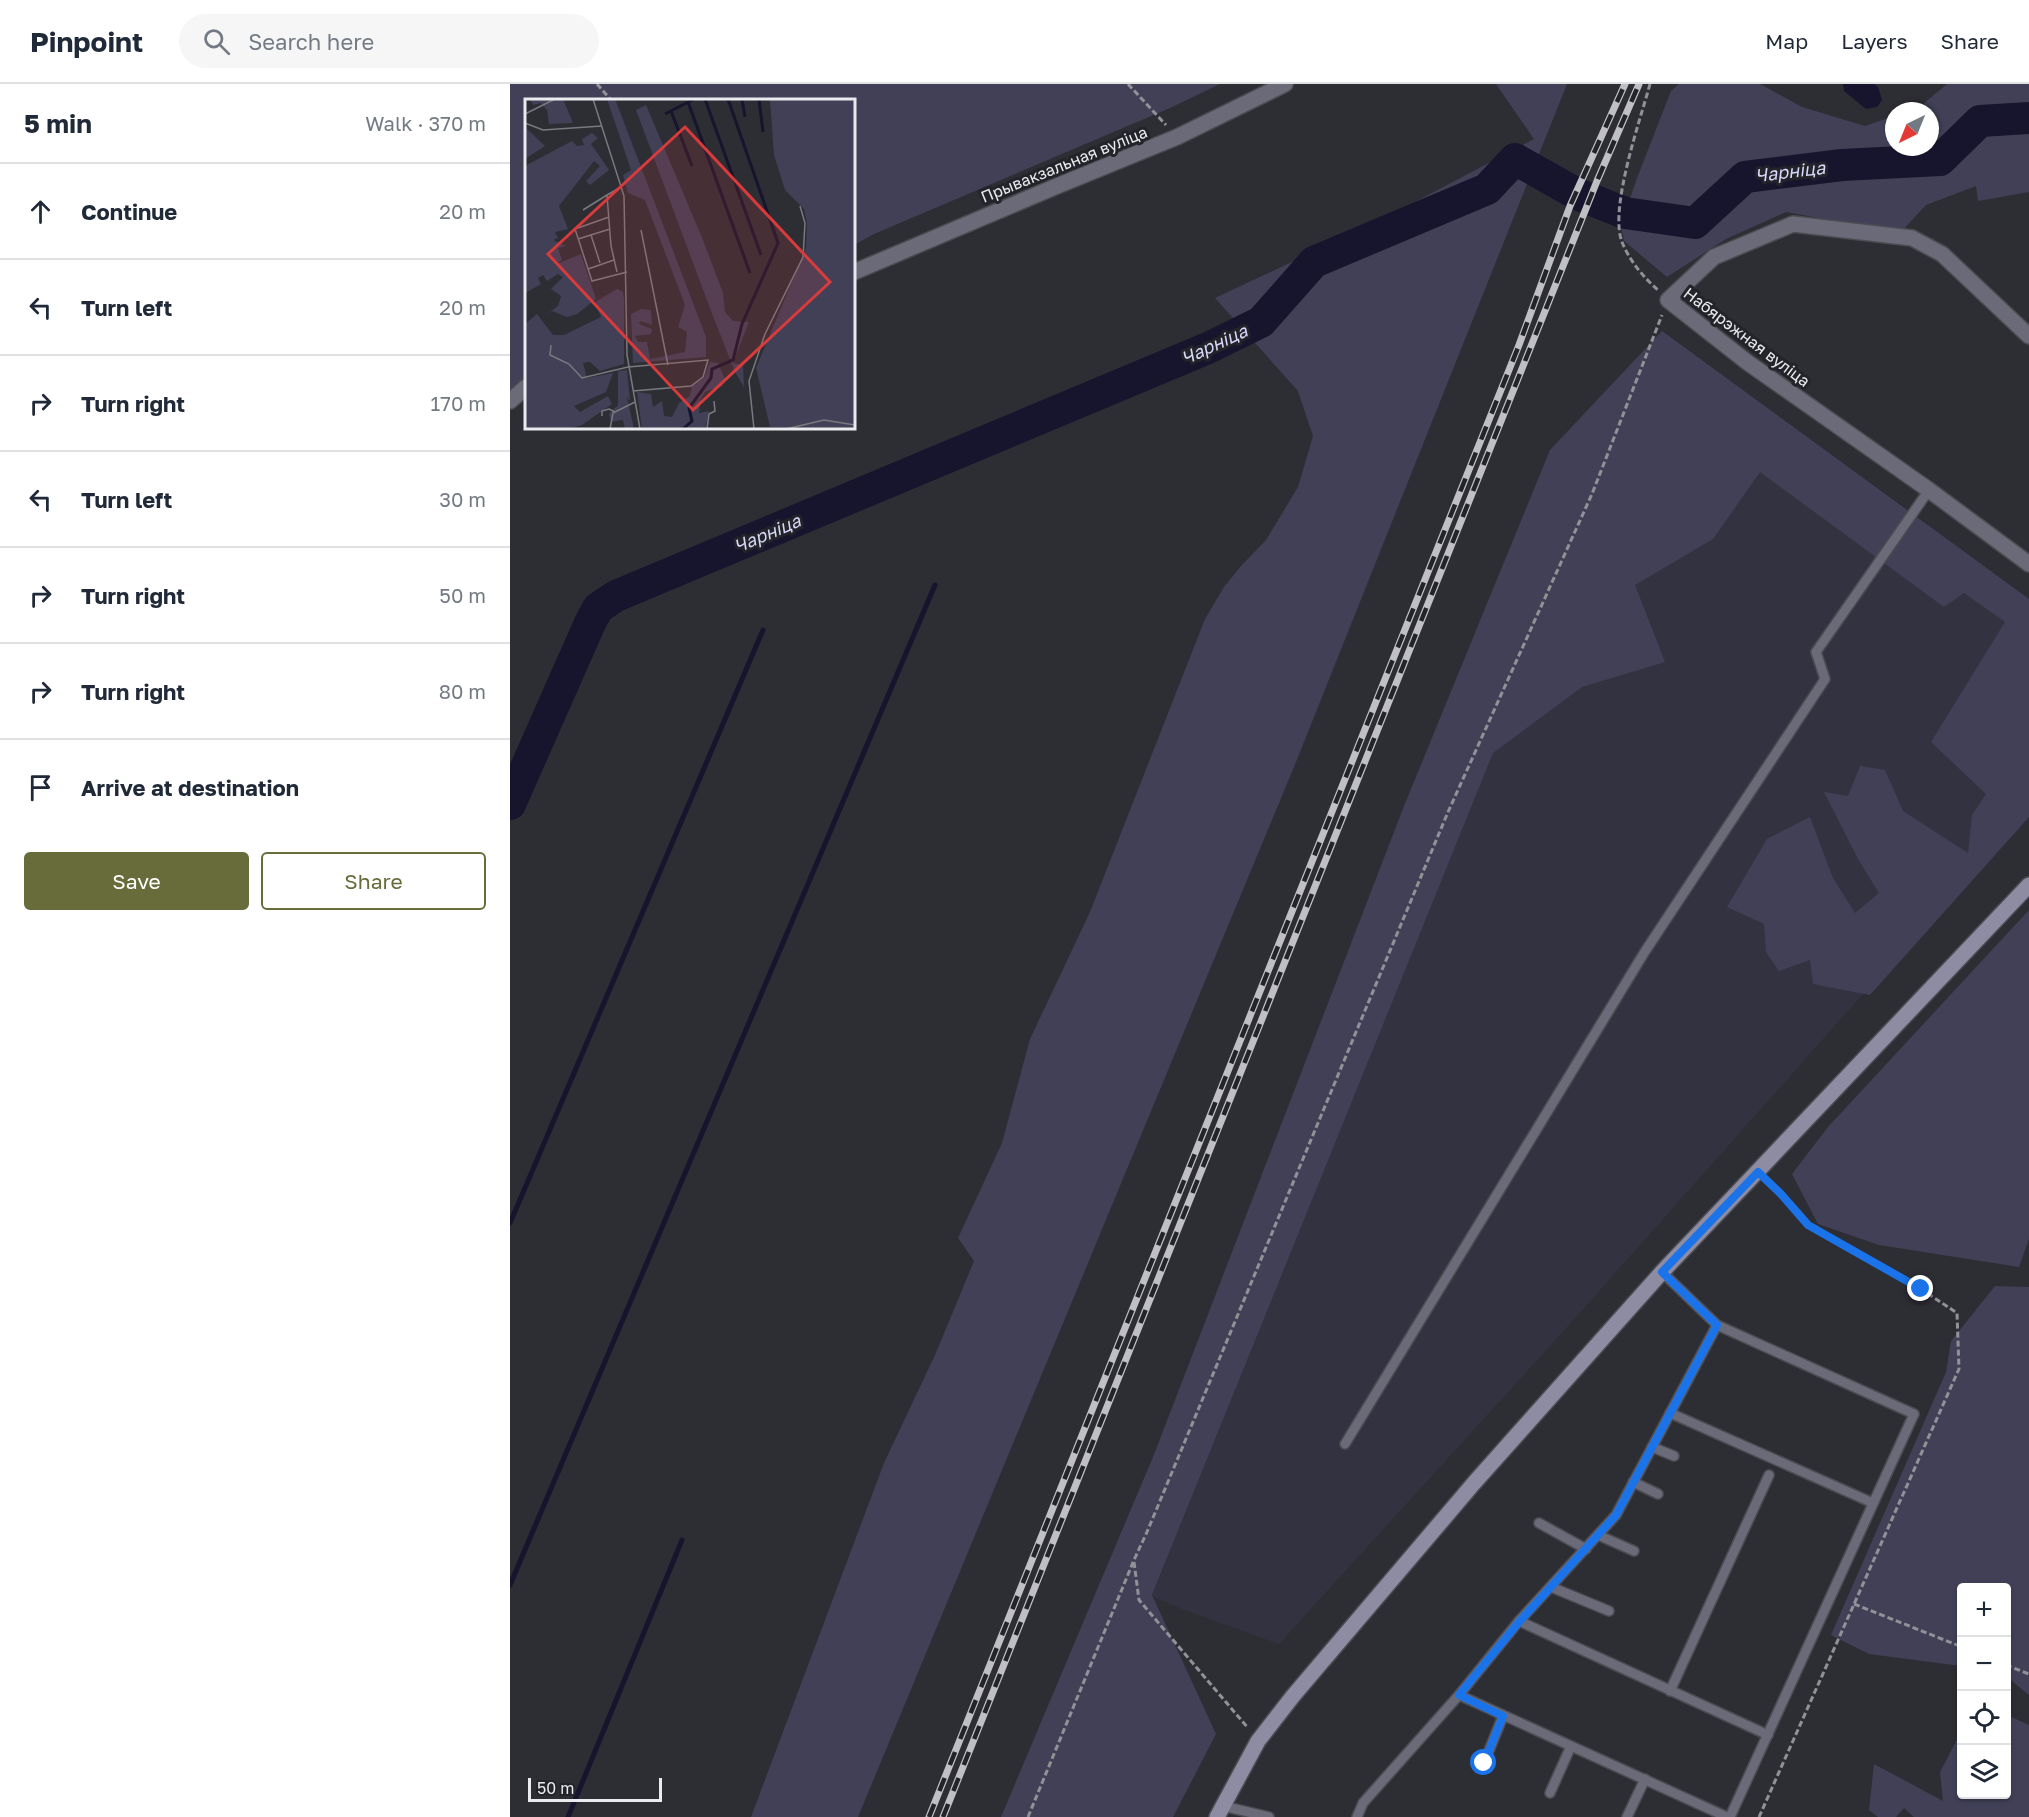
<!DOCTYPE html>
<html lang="en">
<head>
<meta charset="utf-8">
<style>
  :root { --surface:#fff; --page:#f6f6f7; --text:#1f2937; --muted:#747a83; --line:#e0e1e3; --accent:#686c3b }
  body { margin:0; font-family:"Golos Text",sans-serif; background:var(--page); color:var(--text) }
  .controls { position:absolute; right:18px; bottom:18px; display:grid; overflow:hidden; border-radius:6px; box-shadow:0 2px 4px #0004 }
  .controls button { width:54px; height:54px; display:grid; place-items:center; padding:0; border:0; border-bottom:2px solid var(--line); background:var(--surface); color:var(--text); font:30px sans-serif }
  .compass { position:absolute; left:1375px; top:18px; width:54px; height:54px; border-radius:50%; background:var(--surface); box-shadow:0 2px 4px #0004; rotate:223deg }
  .scale { position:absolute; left:18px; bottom:15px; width:134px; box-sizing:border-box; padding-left:6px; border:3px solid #eaeaef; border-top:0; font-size:16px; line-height:21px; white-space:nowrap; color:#eaeaef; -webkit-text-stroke:4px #23232a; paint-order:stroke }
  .stop { position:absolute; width:18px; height:18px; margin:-14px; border:4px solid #1a73e8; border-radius:50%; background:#fff }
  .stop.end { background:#1a73e8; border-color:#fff; box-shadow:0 2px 6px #0008 }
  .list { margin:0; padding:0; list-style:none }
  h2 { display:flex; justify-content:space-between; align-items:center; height:78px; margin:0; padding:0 24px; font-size:26px }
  h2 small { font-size:20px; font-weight:400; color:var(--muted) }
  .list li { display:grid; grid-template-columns:39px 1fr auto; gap:18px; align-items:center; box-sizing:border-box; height:96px; padding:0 24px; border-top:2px solid var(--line) }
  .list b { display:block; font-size:22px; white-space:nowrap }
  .list em { font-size:20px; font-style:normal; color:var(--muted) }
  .actions { display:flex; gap:12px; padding:18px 24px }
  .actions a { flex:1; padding:14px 0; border:2px solid var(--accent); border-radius:6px; text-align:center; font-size:21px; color:var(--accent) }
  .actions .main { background:var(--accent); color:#fff }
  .icon { flex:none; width:33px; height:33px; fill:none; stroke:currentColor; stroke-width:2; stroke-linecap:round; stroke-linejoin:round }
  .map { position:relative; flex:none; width:1519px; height:1733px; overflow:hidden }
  header { display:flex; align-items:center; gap:36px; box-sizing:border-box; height:84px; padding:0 30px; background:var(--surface); border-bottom:2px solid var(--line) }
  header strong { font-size:28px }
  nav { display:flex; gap:33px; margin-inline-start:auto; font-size:21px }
  .search { width:420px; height:54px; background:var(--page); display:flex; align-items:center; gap:15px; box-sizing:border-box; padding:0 21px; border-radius:33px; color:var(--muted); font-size:22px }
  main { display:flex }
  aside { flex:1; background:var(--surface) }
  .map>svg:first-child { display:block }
  .built { fill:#333240 }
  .green { fill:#414057 }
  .water { fill:#17142d }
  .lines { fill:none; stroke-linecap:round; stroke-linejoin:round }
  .stream { stroke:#17142d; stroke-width:5 }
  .river { stroke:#17142d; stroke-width:32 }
  .lane-casing { stroke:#4b4b52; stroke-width:12 }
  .street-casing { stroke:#4b4b52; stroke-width:18 }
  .secondary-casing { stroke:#4b4b52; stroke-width:18 }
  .path { stroke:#919197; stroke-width:3; stroke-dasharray:6 3; stroke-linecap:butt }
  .lane { stroke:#6b6a78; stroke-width:9 }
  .street { stroke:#6b6a78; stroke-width:15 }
  .secondary { stroke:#8d8ca2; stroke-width:15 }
  .rail-casing { stroke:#bfbfc4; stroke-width:7 }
  .rail { stroke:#23232a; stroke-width:4.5; stroke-dasharray:14; stroke-linecap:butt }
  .route { stroke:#1a73e8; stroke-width:8 }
  .labels { text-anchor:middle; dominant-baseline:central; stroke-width:6; stroke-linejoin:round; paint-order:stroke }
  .street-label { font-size:16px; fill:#eaeaef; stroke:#23232a }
  .water-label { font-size:18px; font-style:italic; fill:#d9d8fa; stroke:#23232a }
  .inset-river { fill:none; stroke:#17142d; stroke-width:3 }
  .inset-road { fill:none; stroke:#79797f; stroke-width:1.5 }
  .view { fill:#d83b3c; fill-opacity:0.15; stroke:#d83b3c; stroke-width:3 }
  .inset-edge { fill:none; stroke:#eaeaef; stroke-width:3 }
</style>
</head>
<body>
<header>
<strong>Pinpoint</strong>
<div class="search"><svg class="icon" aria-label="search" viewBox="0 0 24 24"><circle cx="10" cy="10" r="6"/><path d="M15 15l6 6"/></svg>Search here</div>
<nav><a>Map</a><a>Layers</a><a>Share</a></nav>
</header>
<main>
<aside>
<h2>5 min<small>Walk · 370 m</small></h2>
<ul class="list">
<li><svg class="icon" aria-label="ahead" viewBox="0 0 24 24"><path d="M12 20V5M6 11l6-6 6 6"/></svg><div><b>Continue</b></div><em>20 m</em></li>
<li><svg class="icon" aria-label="left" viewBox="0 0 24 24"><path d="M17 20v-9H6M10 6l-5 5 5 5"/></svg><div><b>Turn left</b></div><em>20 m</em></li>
<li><svg class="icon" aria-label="right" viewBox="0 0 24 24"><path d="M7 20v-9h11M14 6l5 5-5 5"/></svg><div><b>Turn right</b></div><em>170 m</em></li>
<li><svg class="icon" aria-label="left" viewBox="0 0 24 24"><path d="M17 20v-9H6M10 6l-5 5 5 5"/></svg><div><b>Turn left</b></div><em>30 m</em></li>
<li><svg class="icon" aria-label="right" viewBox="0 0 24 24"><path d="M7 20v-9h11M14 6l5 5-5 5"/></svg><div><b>Turn right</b></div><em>50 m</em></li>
<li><svg class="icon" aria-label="right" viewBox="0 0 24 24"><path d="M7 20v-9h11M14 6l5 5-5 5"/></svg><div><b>Turn right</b></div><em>80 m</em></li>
<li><svg class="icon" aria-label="arrive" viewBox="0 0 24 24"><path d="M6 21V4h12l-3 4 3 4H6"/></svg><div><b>Arrive at destination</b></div></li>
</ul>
<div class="actions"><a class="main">Save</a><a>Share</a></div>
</aside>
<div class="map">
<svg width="1519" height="1733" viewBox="0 0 1519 1733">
  <rect width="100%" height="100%" fill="#2d2d34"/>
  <!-- built -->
  <path class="built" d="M 1152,247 L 1519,515 L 1519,723 L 1051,1250 L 769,1560 L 672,1525 L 642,1512 Z"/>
  <!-- green -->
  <g class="green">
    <path d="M 0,0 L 710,0 L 660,24 L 364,150 L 344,161 L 344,16 L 16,16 L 16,307 L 0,314 Z"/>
    <path d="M 986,0 L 1057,0 L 786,678 L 348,1733 L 241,1733 L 374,1379 L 425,1271 L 464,1177 L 448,1154 L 492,1059 L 520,955 L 580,828 L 695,535 L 714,503 L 731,482 L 756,456 L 788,403 L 803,352 L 788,307 L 705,214 L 867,138 L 1024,55 Z"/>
    <path d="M 1169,0 L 1250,0 L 1292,23 L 1355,42 L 1384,32 L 1384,63 L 1420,63 L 1420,27 L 1397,27 L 1412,21 L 1437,0 L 1519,0 L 1519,108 L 1468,117 L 1466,102 L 1416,121 L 1390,149 L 1276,128 L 1216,155 L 1157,193 L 1114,157 L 1111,141 L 1127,94 L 1161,7 Z"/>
    <path d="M 1152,247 L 1519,515 L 1519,733 L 1360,911 L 1303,900 L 1300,876 L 1269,887 L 1256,868 L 1254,840 L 1217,823 L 1257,755 L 1300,733 L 1323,794 L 1345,829 L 1369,809 L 1348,775 L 1314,708 L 1338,712 L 1350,682 L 1375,686 L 1393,727 L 1458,769 L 1462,731 L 1476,710 L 1421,658 L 1495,538 L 1454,509 L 1434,523 L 1250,388 L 1203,455 L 1125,501 L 1155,578 L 1072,603 L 983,669 L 642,1511 L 706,1650 L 663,1733 L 491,1733 L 643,1373 L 894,722 L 1040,366 Z"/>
    <path d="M 1519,826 L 1519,1155 L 1509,1183 L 1369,1161 L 1308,1140 L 1282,1090 L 1318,1043 Z"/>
    <path d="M 1485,1202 L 1519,1203 L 1519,1611 L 1497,1593 L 1496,1504 L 1452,1504 L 1451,1582 L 1359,1570 L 1321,1551 L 1436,1288 L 1441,1257 Z"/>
    <path d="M 1497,1631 L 1519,1641 L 1519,1733 L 1404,1733 L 1394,1724 L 1386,1733 L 1368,1733 L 1359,1726 L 1364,1680 L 1433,1717 L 1430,1688 L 1451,1648 L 1452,1710 L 1496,1710 Z"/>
  </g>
  <!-- water -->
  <path class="water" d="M 1333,0 L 1364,0 L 1368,3 L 1372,16 L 1367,23 L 1356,25 L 1334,7 Z"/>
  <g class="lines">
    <!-- stream -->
    <g class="stream">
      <path d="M 0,1139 L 253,546"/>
      <path d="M 0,1501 L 425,501"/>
      <path d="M 58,1733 L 172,1456"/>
    </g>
    <!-- river -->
    <path class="river" d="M 0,720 L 80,539 L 88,524 L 106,512 L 698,264 L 751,238 L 804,178 L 977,105 L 1005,75 L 1067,110 L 1115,129 L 1185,139 L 1235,93 L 1332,81 L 1430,76 L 1470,37 L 1519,34"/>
    <defs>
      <g id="lane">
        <path d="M 1152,1188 L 1207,1241 L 1404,1330 L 1220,1733"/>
        <path d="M 1160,1329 L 1363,1419"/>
        <path d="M 835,1360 L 1134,869 L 1315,595 L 1306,568 L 1419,406"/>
        <path d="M 1142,1363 L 1164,1372"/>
        <path d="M 1123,1398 L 1148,1410"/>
        <path d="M 1029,1439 L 1076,1465"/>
        <path d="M 1088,1451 L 1124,1467"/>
        <path d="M 1041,1503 L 1099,1527"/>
        <path d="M 1009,1537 L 1258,1651"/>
        <path d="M 1160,1607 L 1259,1391"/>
        <path d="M 949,1611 L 1217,1733"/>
        <path d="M 974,1679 L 993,1632"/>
        <path d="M 1040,1709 L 1061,1662"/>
        <path d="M 713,1722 L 759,1733"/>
        <path d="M 847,1733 L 853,1719 L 949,1611 L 1009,1537 L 1106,1431 L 1207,1241"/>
        <path d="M 1117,1733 L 1135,1695"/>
      </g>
      <g id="street">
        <path d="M 344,188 L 547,102 L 667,53 L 775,0"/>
        <path d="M 1519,252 L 1432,170 L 1402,154 L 1283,140 L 1204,173 L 1158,216 L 1237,278 L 1419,406 L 1519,480"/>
        <path d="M 0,317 L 16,303"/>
      </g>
      <path id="secondary" d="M 707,1733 L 748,1657 L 783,1612 L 964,1399 L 1152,1188 L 1519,801"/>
    </defs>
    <!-- lane casing -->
    <use href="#lane" class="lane-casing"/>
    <!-- street casing -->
    <use href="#street" class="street-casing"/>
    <!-- secondary casing -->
    <use href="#secondary" class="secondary-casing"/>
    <!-- path -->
    <g class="path">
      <path d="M 87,0 L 101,16"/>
      <path d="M 618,0 L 656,41"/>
      <path d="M 1140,0 C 1130,37 1099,124 1112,158 C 1119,176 1134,194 1148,206"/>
      <path d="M 624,1478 L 629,1516 L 738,1644"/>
      <path d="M 1344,1520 L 1452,1563"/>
      <path d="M 1496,1581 L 1519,1590"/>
      <path d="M 518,1733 L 624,1476 L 637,1448 L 938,728 L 1082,410 L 1152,231"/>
      <path d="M 1249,1733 L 1449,1285 L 1447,1229 L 1411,1205 L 1298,1141 L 1258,1097"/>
    </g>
    <!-- lane -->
    <use href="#lane" class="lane"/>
    <!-- street -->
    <use href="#street" class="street"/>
    <!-- secondary -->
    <use href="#secondary" class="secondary"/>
    <defs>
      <g id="rail">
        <path d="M 419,1733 L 1009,261 L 1060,122 L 1115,0"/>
        <path d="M 433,1733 L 1087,97 L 1129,0"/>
      </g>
    </defs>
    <!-- rail casing -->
    <use href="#rail" class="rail-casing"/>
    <!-- rail -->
    <use href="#rail" class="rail"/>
  </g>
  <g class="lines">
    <!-- route -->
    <path class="route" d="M 974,1679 L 993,1632 L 949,1611 L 1009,1538 L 1106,1431 L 1207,1241 L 1152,1188 L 1248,1088 L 1270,1109 L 1298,1141 L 1411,1205"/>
  </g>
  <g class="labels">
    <!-- street labels -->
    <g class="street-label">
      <text transform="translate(554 80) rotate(-22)">Прывакзальная вуліца</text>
      <text transform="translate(1237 253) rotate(37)">Набярэжная вуліца</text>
    </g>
    <!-- water labels -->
    <g class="water-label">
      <text transform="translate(1280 87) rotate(-7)">Чарніца</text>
      <text transform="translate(704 260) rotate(-25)">Чарніца</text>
      <text transform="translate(257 449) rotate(-23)">Чарніца</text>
    </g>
  </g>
  <!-- overview -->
  <g transform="translate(15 15)">
    <rect width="330" height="330" fill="#2d2d34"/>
    <path d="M 5,0 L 38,0 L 48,24 L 24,25 L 22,11 L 16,4 L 8,6 ZM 82,0 L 90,0 L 181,238 L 181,258 L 108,264 L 106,215 L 116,210 L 126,211 L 127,226 L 115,222 L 114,225 L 127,230 L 126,235 L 110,237 L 113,243 L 122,243 L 125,260 L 131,259 L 160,253 L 162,233 L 153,228 L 160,206 L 120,101 L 103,94 L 98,76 L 106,71 ZM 245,0 L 330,0 L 330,330 L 245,328 L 231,269 L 281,149 L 282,124 L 279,110 L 260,91 L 249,56 ZM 121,6 L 178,141 L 198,194 L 200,213 L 208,222 L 224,223 L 208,264 L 218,266 L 219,288 L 210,273 L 186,212 L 111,11 ZM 0,28 L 20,47 L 0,60 ZM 67,34 L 73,39 L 66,45 L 84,71 L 65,86 L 61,82 L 75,67 L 69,62 L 34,107 L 43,130 L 30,133 L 33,139 L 28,141 L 41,147 L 33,149 L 37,161 L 29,166 L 56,155 L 71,200 L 52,215 L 42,218 L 27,212 L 18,218 L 33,207 L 36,197 L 26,190 L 38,178 L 33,175 L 22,182 L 18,176 L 13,179 L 16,185 L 0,194 L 0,67 L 47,42 L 52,47 L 59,46 L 57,40 ZM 92,190 L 98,193 L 99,200 L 99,265 L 75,272 L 65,263 L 58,264 L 62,279 L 88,274 L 81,293 L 49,307 L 55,313 L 83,297 L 87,305 L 57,326 L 43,330 L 0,330 L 0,225 L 12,215 L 28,236 L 39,236 L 76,218 L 70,203 ZM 185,263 L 193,264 L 200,280 L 197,287 L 180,293 L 176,300 L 174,314 L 184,312 L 180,330 L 117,330 L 112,293 L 126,295 L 128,308 L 137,302 L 139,317 L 147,318 L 154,304 L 165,297 L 167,287 L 179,279 ZM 102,271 L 105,302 L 102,298 L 109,330 L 100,330 L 98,321 L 86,323 L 84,315 L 93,306 L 93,272 Z" fill="#414057"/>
    <path class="inset-river" d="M 180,0 L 236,156M 217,0 L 220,18M 234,0 L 238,33M 163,3 L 225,174M 146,12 L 167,67M 140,15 L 169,0M 158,330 L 167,322 L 164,309 L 186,279 L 187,270 L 208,261 L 217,225 L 253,144 L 203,0"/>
    <path class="inset-road" d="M 68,0 L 99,97 L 102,256 L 115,330M 0,15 L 30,0M 0,24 L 18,31 L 77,27M 58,111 L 82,96M 84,118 L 50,130 L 67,182 L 102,173M 116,131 L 143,266M 66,136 L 75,164M 53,140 L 85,130M 63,170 L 89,161M 92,173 L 86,147 L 82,96 L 96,88M 26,246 L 25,256 L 44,265 L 57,279 L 103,268 L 183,261 L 178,278 L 166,287 L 108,292M 77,317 L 77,312 L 84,310 L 90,313M 85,330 L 88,314 L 110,303M 182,330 L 184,315 L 190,312 L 189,302M 229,330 L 224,282 L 240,235 L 278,158 L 280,124 L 275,107M 261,330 L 299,321 L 330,326"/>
    <path class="view" d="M 160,28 L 305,183 L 168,311 L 23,155 Z"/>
    <rect width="330" height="330" class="inset-edge"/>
  </g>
</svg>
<div class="controls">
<button>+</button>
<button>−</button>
<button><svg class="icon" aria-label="locate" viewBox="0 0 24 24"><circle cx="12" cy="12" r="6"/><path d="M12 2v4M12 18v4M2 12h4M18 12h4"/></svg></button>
<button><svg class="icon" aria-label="layers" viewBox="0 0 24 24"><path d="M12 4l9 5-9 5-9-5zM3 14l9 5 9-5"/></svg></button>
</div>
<svg class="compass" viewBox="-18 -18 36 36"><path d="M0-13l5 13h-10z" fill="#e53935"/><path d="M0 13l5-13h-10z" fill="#747a83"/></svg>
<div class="scale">50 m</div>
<div class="stop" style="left:974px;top:1679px"></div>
<div class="stop end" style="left:1411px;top:1205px"></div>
</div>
</main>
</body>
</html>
